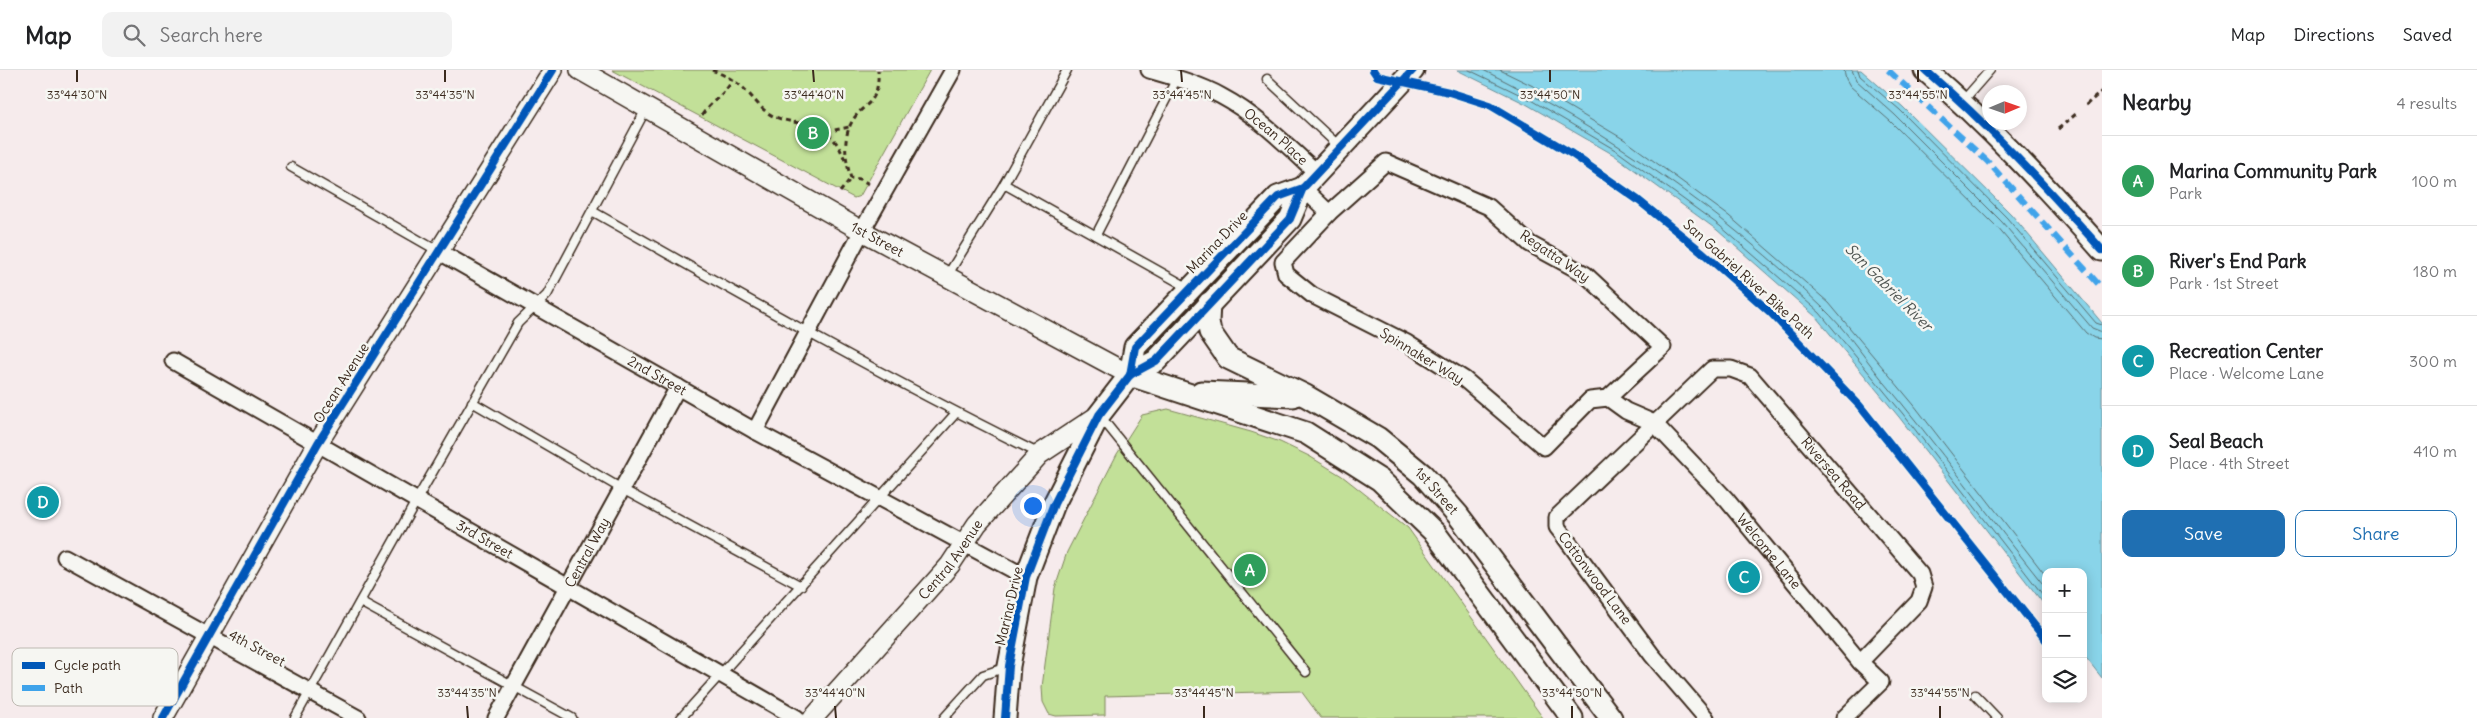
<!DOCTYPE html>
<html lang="en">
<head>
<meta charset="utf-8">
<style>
  :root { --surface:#fff; --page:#f2f2f2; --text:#202124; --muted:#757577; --line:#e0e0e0; --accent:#1f6fb2 }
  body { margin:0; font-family:Delius,sans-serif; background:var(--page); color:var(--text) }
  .controls { position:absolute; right:15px; bottom:15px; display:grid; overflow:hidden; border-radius:10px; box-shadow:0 2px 12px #0003 }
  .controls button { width:45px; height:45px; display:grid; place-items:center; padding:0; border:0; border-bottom:1px solid var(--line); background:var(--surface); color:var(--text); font:25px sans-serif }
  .compass { position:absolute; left:1982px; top:15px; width:45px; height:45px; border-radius:50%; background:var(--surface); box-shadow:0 2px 12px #0003; rotate:88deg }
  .you { position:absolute; left:1032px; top:435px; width:18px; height:18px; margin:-12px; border:4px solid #fff; border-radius:50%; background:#1a73e8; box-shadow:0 0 0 8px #1a73e833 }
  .badge { display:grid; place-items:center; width:32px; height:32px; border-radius:50%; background:var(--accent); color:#fff; font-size:16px; font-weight:700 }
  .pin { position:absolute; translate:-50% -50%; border:2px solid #fff; box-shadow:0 1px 5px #0006 }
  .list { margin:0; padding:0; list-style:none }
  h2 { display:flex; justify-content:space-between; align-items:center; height:65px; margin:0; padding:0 20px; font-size:21px }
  h2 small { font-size:16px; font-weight:400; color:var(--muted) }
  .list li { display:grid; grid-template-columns:32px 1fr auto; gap:15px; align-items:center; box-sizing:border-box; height:90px; padding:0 20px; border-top:1px solid var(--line) }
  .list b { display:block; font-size:19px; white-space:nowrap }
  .list p { margin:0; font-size:16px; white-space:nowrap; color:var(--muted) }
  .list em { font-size:16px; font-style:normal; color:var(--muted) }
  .actions { display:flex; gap:10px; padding:15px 20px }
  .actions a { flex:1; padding:11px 0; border:1px solid var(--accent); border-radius:10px; text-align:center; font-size:18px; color:var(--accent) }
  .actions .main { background:var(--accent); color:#fff }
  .icon { flex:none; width:28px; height:28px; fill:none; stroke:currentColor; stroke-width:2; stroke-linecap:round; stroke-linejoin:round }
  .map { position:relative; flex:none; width:2102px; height:648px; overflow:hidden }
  header { display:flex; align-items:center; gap:30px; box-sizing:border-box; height:70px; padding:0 25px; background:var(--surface); border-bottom:1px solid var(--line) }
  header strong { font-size:24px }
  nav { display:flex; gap:28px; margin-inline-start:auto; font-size:18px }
  .search { width:350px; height:45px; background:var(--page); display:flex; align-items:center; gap:12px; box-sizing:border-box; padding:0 18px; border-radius:10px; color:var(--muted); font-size:19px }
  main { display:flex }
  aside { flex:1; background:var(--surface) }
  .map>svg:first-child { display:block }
  .green { fill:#c2e098; stroke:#7e855b }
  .water { fill:#89d4e9; stroke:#6a9098 }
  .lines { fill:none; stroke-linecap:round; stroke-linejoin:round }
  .shore { stroke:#5a6e6f; stroke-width:1 }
  .service-casing { stroke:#3b2a1e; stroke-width:11 }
  .minor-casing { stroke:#3b2a1e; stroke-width:19 }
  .tertiary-casing { stroke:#3b2a1e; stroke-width:22 }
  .secondary-casing { stroke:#3b2a1e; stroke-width:25 }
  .path { stroke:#3b2a1e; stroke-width:3; stroke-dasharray:5 4; stroke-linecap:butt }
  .service { stroke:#f6f6f2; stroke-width:8 }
  .minor { stroke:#f6f6f2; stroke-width:15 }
  .tertiary { stroke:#f6f6f2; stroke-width:19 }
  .secondary { stroke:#f6f6f2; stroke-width:21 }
  .quiet { stroke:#3fa3ea; stroke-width:6; stroke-dasharray:12 6; stroke-linecap:butt }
  .cycleway-casing { stroke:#f6f6f2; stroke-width:11 }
  .cycleway { stroke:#0057b8; stroke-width:8 }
  .ticks { fill:none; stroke:#3b2a1e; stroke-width:2 }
  .labels { text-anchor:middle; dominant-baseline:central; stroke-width:5; stroke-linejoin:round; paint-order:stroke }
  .street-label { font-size:14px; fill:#3b2a1e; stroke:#f6f6f2 }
  .water-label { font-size:15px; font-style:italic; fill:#4e5451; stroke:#f6f6f2 }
  .key { fill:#f6f6f2; stroke:#beb9b2; stroke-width:1 }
  .key-label { font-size:14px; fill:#3b2a1e }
  .ticks-label { font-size:12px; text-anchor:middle; fill:#3b2a1e; stroke:#f6f6f2; stroke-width:5; stroke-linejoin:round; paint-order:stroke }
</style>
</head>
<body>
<header>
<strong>Map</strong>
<div class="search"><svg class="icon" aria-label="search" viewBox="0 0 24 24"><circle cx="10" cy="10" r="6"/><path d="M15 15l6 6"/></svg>Search here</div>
<nav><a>Map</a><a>Directions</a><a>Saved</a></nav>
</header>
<main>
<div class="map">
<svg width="2102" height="648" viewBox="0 0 2102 648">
  <rect width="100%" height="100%" fill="#f6ebec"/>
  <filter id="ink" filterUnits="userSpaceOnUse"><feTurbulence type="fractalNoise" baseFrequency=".02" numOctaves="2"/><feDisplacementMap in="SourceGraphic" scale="10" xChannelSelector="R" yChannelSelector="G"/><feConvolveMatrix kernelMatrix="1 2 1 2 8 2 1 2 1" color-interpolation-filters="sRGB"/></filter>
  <g filter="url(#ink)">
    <!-- green -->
    <g class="green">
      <path d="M 612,0 L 930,0 L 860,126 L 854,128 Z"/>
      <path d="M 1168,339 L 1251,362 L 1280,372 L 1309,386 L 1342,406 L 1408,458 L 1543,648 L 1321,648 L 1301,621 L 1105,626 L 1105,645 L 1056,646 L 1049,644 L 1043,632 L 1042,617 L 1055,518 L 1067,482 L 1117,384 L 1142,345 Z"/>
    </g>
    <!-- water -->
    <path class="water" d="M 1457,0 L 1861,0 L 1903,37 L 2011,144 L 2102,253 L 2102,608 L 2083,584 L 2083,502 L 2046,502 L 2046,537 L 1899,347 L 1816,247 L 1717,160 L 1614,85 L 1526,34 Z"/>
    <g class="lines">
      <!-- shore -->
      <g class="shore">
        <path d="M 1469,0 L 1529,29 L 1617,81 L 1720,156 L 1820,243 L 1903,344 L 2046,529"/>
        <path d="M 1483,0 C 1608,61 1723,141 1823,238 C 1844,258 1862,284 1880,307 C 1938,376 1990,448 2046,518"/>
        <path d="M 1500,0 L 1535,17 L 1625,70 L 1729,146 L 1829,233 L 1914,335 L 2046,506"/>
        <path d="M 1844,0 L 1846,9 L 1850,16 L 1890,51 L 1997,157 L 2086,263 L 2094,268 L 2102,269"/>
        <path d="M 1852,0 L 1856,10 L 1895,45 L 2002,152 L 2092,258 L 2102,262"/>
        <path d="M 1858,0 L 1860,6 L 1900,40 L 2007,148 L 2096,253 L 2102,255"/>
      </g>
      <defs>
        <g id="service">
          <path d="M 1067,0 L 1004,114 L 1189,218"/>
          <path d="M 1267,9 L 1340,77"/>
          <path d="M 1962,32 L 1990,0"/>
          <path d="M 291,97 L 438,181"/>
          <path d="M 592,141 C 740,225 887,309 1040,384"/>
          <path d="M 1096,165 L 1177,8"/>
          <path d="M 947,206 L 1004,114"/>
          <path d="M 472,332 L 622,419 L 801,516"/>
          <path d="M 1100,346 L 1306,602"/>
          <path d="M 360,532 L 572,648"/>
          <path d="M 1975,625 L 1997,648"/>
          <path d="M 295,648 L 416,431 L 518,253 L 547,225 L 646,39"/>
          <path d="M 681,648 L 956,343"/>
          <path d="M 944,648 L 983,605 L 1007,597"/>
        </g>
        <g id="minor">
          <path id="s1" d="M 1149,0 C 1173,7 1199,14 1221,26 C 1257,45 1288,76 1317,103"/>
          <path d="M 1386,92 L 1489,137 L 1530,174 L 1585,204 L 1663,277 L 1608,328 L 1590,330 L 1544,377 L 1464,309 L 1407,273 L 1312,225 L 1286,204 L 1283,192 L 1329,143 Z"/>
          <path d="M 1303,118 L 1329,143"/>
          <path id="s2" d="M 438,181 L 755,361 L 1026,507"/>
          <path id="s3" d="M 173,291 L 797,648"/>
          <path id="s4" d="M 1608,328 L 1626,341 L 1654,353 L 1726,429 L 1860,592 L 1881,612 L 1844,648"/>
          <path d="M 755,361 L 862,161 L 953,0"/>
          <path d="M 65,487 L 358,648"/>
          <path id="s5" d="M 496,648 L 678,317"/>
          <path id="s6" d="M 1706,648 L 1652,585 L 1561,462 L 1557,457 L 1557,447 L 1712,299 L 1731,299 L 1750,306 L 1920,504 L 1924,517 L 1919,531 L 1860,592"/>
        </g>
        <g id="tertiary">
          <path id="s7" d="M 580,0 L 862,161 L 1130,305"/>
          <path d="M 163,648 L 318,373 L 553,0"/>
          <path id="s8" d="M 813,648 L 950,495 L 977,454 L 1040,384 L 1099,345"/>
        </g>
        <g id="secondary">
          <path d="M 1925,0 C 1989,55 2046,117 2102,180"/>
          <path id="s9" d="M 1209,233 L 1208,252 L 1210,262 L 1228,288 L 1306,326 L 1378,368 L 1423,405 L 1458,445 L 1611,648"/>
          <path d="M 1130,305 L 1306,363 L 1380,410 L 1435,463 L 1572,648"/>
          <path d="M 1130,305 L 1135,277 L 1278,127 L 1303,118"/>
          <path d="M 1201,322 L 1293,326"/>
          <path d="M 1005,648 L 1009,596 L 1026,507 L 1054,434 L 1099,345 L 1130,305 L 1156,291 L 1290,149 L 1303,118 L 1413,0"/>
        </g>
      </defs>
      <!-- service casing -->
      <use href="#service" class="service-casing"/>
      <!-- minor casing -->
      <use href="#minor" class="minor-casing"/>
      <!-- tertiary casing -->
      <use href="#tertiary" class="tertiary-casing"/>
      <!-- secondary casing -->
      <use href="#secondary" class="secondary-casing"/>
      <!-- path -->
      <g class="path">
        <path d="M 712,0 C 722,4 734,10 742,17 C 753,26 759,39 773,46 C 790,54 813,52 828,64 C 837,71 842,82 846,93"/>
        <path d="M 2086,35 L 2102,21"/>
        <path d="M 702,45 C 711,31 726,24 732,10"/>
        <path d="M 2058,59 L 2076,44"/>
        <path d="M 826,62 L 849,57"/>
        <path d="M 869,114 L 860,109 L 851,108 C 846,93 843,74 849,58 C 860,30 880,40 878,0"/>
        <path d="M 840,122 L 851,108"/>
      </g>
      <!-- service -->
      <use href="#service" class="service"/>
      <!-- minor -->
      <use href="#minor" class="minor"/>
      <!-- tertiary -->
      <use href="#tertiary" class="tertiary"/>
      <!-- secondary -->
      <use href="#secondary" class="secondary"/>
      <!-- quiet -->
      <path class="quiet" d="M 1888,0 L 1987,91 L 2102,218"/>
      <defs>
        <g id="cycleway">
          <path d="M 1373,0 L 1377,6 L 1449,22 L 1490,35 L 1572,84 L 1638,130 L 1701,181 L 1770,242 L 1859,335 L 2046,570"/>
          <path d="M 1925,0 C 1989,55 2046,117 2102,180"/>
          <path d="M 1130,305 L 1135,277 L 1278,127 L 1303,118"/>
          <path d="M 163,648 L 318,373 L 553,0"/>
          <path d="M 1005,648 L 1009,596 L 1026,507 L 1054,434 L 1099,345 L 1130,305 L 1156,291 L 1290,149 L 1303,118 L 1413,0"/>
        </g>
      </defs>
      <!-- cycleway casing -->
      <use href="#cycleway" class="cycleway-casing"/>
      <!-- cycleway -->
      <use href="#cycleway" class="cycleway"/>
    </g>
  </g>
  <!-- ticks -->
  <path class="ticks" d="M 77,0 L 77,12M 445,0 L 445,12M 813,0 L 814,12M 1181,0 L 1182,12M 1550,0 L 1550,12M 1918,0 L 1918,12M 467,636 L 468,648M 835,636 L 836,648M 1204,636 L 1204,648M 1572,636 L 1572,648M 1940,636 L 1940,648"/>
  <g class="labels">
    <!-- street labels -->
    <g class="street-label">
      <text stroke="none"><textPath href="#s1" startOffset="145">Ocean Place</textPath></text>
      <text stroke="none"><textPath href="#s7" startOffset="342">1st Street</textPath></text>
      <text transform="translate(1217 172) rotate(-46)">Marina Drive</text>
      <text transform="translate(1555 186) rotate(34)">Regatta Way</text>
      <text transform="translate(1749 209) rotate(42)">San Gabriel River Bike Path</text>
      <text transform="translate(1422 286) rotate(31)">Spinnaker Way</text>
      <text stroke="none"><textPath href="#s2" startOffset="252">2nd Street</textPath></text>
      <text transform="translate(341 313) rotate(-58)">Ocean Avenue</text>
      <text stroke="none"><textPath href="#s6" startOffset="634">Riversea Road</textPath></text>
      <text stroke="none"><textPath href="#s9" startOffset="310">1st Street</textPath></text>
      <text stroke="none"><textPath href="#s3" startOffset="359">3rd Street</textPath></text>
      <text stroke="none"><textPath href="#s4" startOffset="225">Welcome Lane</textPath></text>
      <text stroke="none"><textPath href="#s5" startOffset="189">Central Way</textPath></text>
      <text stroke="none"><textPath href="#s8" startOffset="210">Central Avenue</textPath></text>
      <text transform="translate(1595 508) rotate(53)">Cottonwood Lane</text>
      <text transform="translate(1009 536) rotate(-77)">Marina Drive</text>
      <text transform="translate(257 578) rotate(28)">4th Street</text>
    </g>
    <!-- water labels -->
    <g class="water-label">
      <text transform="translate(1889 217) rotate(45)">San Gabriel River</text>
    </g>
  </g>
  <!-- legend -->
  <rect x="12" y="578" width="166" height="58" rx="8" class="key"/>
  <rect x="22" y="592" width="23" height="7" fill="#0057b8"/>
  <rect x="22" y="615" width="23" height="6" fill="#3fa3ea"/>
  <g class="key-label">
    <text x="54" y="600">Cycle path</text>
    <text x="54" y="623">Path</text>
  </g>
  <g class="ticks-label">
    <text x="77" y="29">33°44'30"N</text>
    <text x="445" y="29">33°44'35"N</text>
    <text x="814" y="29">33°44'40"N</text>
    <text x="1182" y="29">33°44'45"N</text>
    <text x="1550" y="29">33°44'50"N</text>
    <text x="1918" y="29">33°44'55"N</text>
    <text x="467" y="627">33°44'35"N</text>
    <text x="835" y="627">33°44'40"N</text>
    <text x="1204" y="627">33°44'45"N</text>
    <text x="1572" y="627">33°44'50"N</text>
    <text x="1940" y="627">33°44'55"N</text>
  </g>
</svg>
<div class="controls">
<button>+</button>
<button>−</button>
<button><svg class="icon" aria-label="layers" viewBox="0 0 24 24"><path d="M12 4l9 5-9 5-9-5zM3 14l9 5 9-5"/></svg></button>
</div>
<svg class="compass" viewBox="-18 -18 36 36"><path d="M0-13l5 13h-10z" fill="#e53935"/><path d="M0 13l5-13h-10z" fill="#757577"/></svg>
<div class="you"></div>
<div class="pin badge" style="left:1250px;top:500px;background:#2e9e5b">A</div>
<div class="pin badge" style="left:813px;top:63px;background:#2e9e5b">B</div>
<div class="pin badge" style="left:1744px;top:507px;background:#0f9aa8">C</div>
<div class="pin badge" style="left:43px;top:432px;background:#0f9aa8">D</div>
</div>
<aside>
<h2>Nearby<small>4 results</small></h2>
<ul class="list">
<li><span class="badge" style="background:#2e9e5b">A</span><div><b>Marina Community Park</b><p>Park</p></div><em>100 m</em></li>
<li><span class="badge" style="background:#2e9e5b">B</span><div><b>River's End Park</b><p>Park · 1st Street</p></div><em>180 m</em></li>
<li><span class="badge" style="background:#0f9aa8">C</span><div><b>Recreation Center</b><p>Place · Welcome Lane</p></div><em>300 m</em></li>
<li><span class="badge" style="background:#0f9aa8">D</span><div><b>Seal Beach</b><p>Place · 4th Street</p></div><em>410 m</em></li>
</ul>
<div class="actions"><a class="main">Save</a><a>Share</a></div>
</aside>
</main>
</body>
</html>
